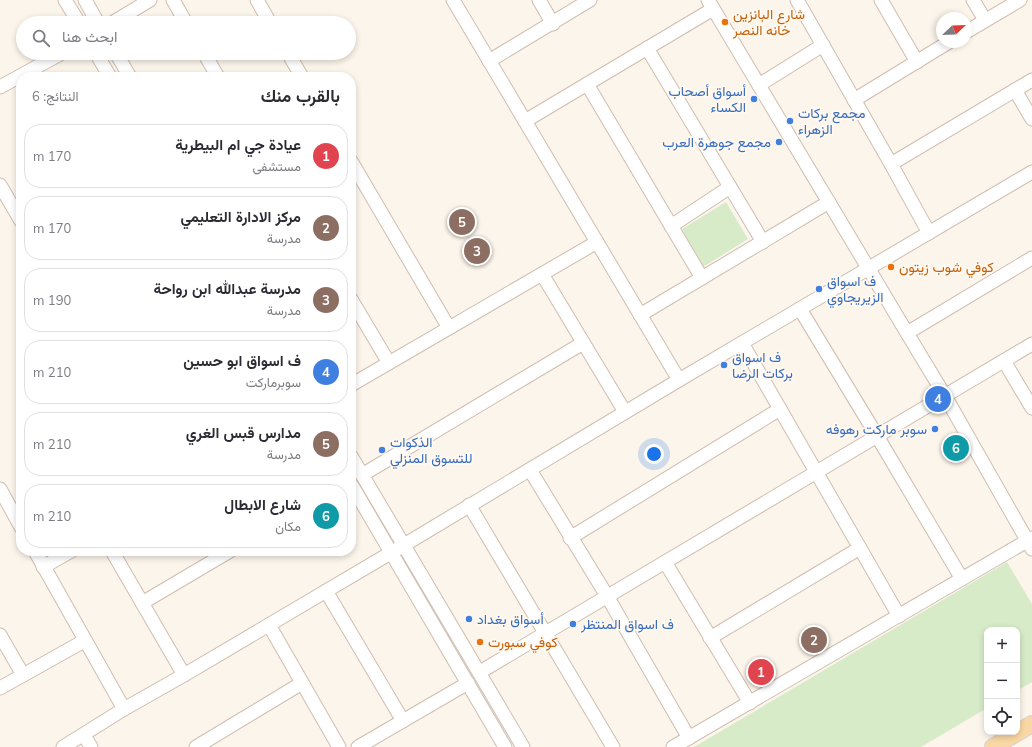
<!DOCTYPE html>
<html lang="ar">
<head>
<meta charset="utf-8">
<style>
  :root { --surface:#fff; --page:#f7f7f7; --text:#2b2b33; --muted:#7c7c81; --line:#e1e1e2; --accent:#7c3aed }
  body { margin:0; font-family:Mulish,Vazirmatn,sans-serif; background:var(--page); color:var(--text); direction:rtl }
  .controls { position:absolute; right:12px; bottom:12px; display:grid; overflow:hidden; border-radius:8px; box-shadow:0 2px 6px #0003 }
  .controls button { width:36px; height:36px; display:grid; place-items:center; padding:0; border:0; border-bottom:1px solid var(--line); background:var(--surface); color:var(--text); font:20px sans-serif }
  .compass { position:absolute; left:936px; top:12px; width:36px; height:36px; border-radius:50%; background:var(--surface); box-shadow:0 2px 6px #0003; rotate:67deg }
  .you { position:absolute; left:654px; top:454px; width:14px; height:14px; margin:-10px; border:3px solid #fff; border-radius:50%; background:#1a73e8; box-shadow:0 0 0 6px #1a73e833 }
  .badge { display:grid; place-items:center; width:26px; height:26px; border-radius:50%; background:var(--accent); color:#fff; font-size:13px; font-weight:700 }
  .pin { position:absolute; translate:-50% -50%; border:2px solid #fff; box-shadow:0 1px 4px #0006 }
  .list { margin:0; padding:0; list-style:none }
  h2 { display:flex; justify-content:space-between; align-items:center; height:52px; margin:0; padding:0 16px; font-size:17px }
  h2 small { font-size:13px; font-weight:400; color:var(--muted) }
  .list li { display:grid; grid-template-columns:26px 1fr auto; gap:12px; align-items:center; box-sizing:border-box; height:64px; margin:0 8px 8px; padding:0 8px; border:1px solid var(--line); border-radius:16px }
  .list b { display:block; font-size:15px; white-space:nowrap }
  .list p { margin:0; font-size:13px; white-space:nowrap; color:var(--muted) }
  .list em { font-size:13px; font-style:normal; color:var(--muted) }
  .icon { flex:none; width:22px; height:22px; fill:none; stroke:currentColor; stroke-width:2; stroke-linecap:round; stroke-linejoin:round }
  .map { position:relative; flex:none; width:1032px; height:747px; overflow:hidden; direction:ltr }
  .search { position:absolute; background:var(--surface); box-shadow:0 2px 6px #0003; left:16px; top:16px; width:340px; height:44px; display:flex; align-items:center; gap:10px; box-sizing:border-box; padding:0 14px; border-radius:22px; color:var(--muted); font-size:15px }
  .panel { position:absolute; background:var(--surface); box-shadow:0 2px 6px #0003; left:16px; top:72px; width:340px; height:484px; border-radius:16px; direction:rtl }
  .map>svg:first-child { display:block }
  .green { fill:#d7ebc8 }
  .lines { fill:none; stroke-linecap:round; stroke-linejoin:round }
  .minor-casing { stroke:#cfbdaf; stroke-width:15 }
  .major-casing { stroke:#d9d1cd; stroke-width:18 }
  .minor { stroke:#fff; stroke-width:13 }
  .major { stroke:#f9d8a5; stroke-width:16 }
  .food-dot { fill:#e8710a; stroke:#fff9f1; stroke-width:1.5 }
  .shop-dot { fill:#3f7fe0; stroke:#fff9f1; stroke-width:1.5 }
  .labels { text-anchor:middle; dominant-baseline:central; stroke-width:3.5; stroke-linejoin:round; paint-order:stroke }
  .food-label { font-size:14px; fill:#c56008; stroke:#fff9f1; text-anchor:start }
  .shop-label { font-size:14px; fill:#366cbe; stroke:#fff9f1; text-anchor:start }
</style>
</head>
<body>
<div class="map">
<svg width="1032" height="747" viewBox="0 0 1032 747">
  <rect width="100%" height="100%" fill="#fcf5eb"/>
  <!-- green -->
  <g class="green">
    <path d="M 726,202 L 748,239 L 703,267 L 682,229 Z"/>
    <path d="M 1007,562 L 1032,604 L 1032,682 L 1017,691 L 1017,630 L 987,630 L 987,708 L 921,747 L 694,747 Z"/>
  </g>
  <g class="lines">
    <defs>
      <g id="minor">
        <path d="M 65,0 L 79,23"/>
        <path d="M 85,0 L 98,23"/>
        <path d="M 173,0 L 186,23"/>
        <path d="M 257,0 L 270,23"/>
        <path d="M 453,0 L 679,380"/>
        <path d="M 539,0 L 553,24"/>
        <path d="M 708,0 L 907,333 L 945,396 L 1032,549"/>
        <path d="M 797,0 L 891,164 L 929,233"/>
        <path d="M 881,0 L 917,62"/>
        <path d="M 973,0 L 985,20"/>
        <path d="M 112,23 L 150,0"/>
        <path d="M 966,32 L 1020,0"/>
        <path d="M 647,48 L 763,242"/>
        <path d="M 96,53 L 110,77"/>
        <path d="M 116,53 L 130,77"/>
        <path d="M 204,53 L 218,77"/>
        <path d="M 288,53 L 302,77"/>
        <path d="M 489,61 L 590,0"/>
        <path d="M 587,84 L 702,278"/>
        <path d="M 759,85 L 823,45"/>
        <path d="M 0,87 L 62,53"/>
        <path d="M 1015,90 L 1032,119"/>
        <path d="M 854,100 L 949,42"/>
        <path d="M 525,121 L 713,9"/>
        <path d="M 351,161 L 449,328"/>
        <path d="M 891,164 L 1032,80"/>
        <path d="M 0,185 L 21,221"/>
        <path d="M 671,226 L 730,187"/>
        <path d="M 542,274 L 625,412"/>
        <path d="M 351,299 L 389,363"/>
        <path d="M 800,309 L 877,436 L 962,579"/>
        <path d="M 640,315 L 829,202"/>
        <path d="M 907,333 L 1032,258"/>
        <path d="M 742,343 L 899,616"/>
        <path d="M 1004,361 L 1032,408"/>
        <path d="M 351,385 L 597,242"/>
        <path d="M 351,456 L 523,747"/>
        <path d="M 530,470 L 607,596 L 689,738"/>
        <path d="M 362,475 L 583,343"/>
        <path d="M 351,484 L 505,747"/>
        <path d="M 0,489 L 21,527"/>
        <path d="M 469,505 L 613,747"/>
        <path d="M 570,538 L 780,409"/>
        <path d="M 35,551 L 124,709"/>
        <path d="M 112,551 L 184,675"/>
        <path d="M 665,562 L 750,703"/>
        <path d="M 43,567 L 71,551"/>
        <path d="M 326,591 L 403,721"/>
        <path d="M 142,603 L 230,551"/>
        <path d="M 269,625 L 339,747"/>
        <path d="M 0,635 L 23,675"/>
        <path d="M 710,638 L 860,548"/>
        <path d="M 480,672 L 1032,344"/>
        <path d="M 0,688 L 84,641"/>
        <path d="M 84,735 L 91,747"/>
        <path d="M 63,747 L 124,709 L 184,675 L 404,545 L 679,380 L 1032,172"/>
        <path d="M 196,747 L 302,683"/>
        <path d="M 358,747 L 468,683"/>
        <path d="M 673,747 L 1032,538"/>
      </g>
      <path id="major" d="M 993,747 L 1032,724"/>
    </defs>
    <!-- minor casing -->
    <use href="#minor" class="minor-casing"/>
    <!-- major casing -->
    <use href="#major" class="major-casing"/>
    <!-- minor -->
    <use href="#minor" class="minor"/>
    <!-- major -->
    <use href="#major" class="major"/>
  </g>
  <!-- markers -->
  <g class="food-dot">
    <circle cx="725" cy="22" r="4"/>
    <circle cx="891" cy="267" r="4"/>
    <circle cx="480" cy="642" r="4"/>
  </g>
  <g class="shop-dot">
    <circle cx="754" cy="99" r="4"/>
    <circle cx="790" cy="121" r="4"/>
    <circle cx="779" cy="142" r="4"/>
    <circle cx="819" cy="289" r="4"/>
    <circle cx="724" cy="365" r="4"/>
    <circle cx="935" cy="429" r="4"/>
    <circle cx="382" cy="450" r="4"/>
    <circle cx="469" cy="619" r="4"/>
    <circle cx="573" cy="624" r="4"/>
  </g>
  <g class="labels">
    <!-- food labels -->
    <g class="food-label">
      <text x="733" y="14">شارع البانزين<tspan x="733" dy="16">خانه النصر</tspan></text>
      <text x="899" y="267">كوفي شوب زيتون</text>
      <text x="488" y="642">كوفي سبورت</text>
    </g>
    <!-- shop labels -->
    <g class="shop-label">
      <text x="746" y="91" text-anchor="end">أسواق أصحاب<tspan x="746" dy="16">الكساء</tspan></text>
      <text x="798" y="113">مجمع بركات<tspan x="798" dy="16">الزهراء</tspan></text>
      <text x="771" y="142" text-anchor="end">مجمع جوهرة العرب</text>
      <text x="827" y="281">ف اسواق<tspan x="827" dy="16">الزيريجاوي</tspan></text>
      <text x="732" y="357">ف اسواق<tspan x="732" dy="16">بركات الرضا</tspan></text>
      <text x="927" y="429" text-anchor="end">سوبر ماركت رهوفه</text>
      <text x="390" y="442">الذكوات<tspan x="390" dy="16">للتسوق المنزلي</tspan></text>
      <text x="477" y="619">أسواق بغداد</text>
      <text x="581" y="624">ف اسواق المنتظر</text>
    </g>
  </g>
</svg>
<div class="controls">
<button>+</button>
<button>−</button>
<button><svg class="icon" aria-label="locate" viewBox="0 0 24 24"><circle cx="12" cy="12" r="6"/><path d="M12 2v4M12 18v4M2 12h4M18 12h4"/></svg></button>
</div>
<svg class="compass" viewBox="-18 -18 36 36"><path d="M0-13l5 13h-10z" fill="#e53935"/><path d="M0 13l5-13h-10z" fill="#7c7c81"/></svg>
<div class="you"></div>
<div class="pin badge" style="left:761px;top:672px;background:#e0444e">1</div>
<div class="pin badge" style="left:814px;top:640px;background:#8d6e63">2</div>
<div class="pin badge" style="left:477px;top:251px;background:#8d6e63">3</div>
<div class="pin badge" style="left:938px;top:399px;background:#3f7fe0">4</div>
<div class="pin badge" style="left:462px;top:222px;background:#8d6e63">5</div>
<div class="pin badge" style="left:956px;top:448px;background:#0f9aa8">6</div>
<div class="search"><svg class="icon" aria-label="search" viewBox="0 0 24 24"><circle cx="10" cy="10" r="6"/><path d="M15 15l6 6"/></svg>ابحث هنا</div>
<section class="panel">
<h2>بالقرب منك<small>النتائج: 6</small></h2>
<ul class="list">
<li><span class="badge" style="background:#e0444e">1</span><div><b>عيادة جي ام البيطرية</b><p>مستشفى</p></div><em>170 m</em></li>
<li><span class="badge" style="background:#8d6e63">2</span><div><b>مركز الادارة التعليمي</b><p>مدرسة</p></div><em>170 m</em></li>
<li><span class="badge" style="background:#8d6e63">3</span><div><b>مدرسة عبدالله ابن رواحة</b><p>مدرسة</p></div><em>190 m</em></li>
<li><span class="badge" style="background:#3f7fe0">4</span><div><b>ف اسواق ابو حسين</b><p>سوبرماركت</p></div><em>210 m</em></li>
<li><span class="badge" style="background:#8d6e63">5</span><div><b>مدارس قبس الغري</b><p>مدرسة</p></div><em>210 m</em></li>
<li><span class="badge" style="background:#0f9aa8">6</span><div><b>شارع الابطال</b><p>مكان</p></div><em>210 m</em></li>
</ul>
</section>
</div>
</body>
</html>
